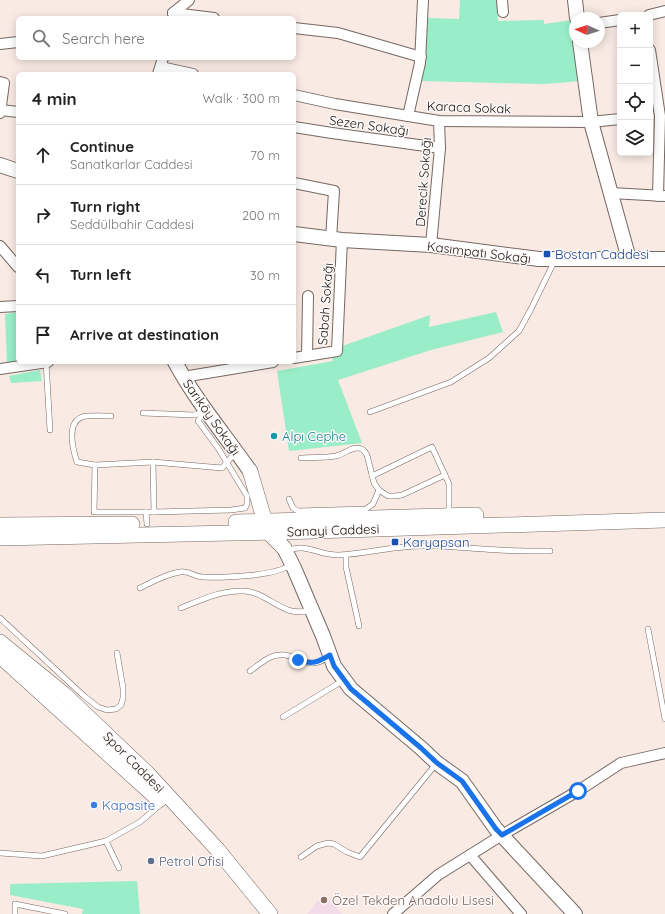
<!DOCTYPE html>
<html lang="en">
<head>
<meta charset="utf-8">
<style>
  :root { --surface:#fff; --page:#f2f2f2; --text:#222; --muted:#767676; --line:#e0e0e0 }
  body { margin:0; font-family:Quicksand,sans-serif; background:var(--page); color:var(--text) }
  .controls { position:absolute; right:12px; top:12px; display:grid; overflow:hidden; border-radius:6px; box-shadow:0 2px 10px #0003 }
  .controls button { width:36px; height:36px; display:grid; place-items:center; padding:0; border:0; border-bottom:1px solid var(--line); background:var(--surface); color:var(--text); font:20px sans-serif }
  .compass { position:absolute; left:569px; top:12px; width:36px; height:36px; border-radius:50%; background:var(--surface); box-shadow:0 2px 10px #0003; rotate:273deg }
  .stop { position:absolute; width:12px; height:12px; margin:-9px; border:3px solid #1a73e8; border-radius:50%; background:#fff }
  .stop.end { background:#1a73e8; border-color:#fff; box-shadow:0 1px 4px #0008 }
  .list { margin:0; padding:0; list-style:none }
  h2 { display:flex; justify-content:space-between; align-items:center; height:52px; margin:0; padding:0 16px; font-size:17px }
  h2 small { font-size:13px; font-weight:400; color:var(--muted) }
  .list li { display:grid; grid-template-columns:26px 1fr auto; gap:12px; align-items:center; box-sizing:border-box; height:60px; padding:0 16px; border-top:1px solid var(--line) }
  .list b { display:block; font-size:15px; white-space:nowrap }
  .list p { margin:0; font-size:13px; white-space:nowrap; color:var(--muted) }
  .list em { font-size:13px; font-style:normal; color:var(--muted) }
  .icon { flex:none; width:22px; height:22px; fill:none; stroke:currentColor; stroke-width:2; stroke-linecap:round; stroke-linejoin:round }
  .map { position:relative; flex:none; width:665px; height:914px; overflow:hidden }
  .search { position:absolute; background:var(--surface); box-shadow:0 2px 10px #0003; left:16px; top:16px; width:280px; height:44px; display:flex; align-items:center; gap:10px; box-sizing:border-box; padding:0 14px; border-radius:6px; color:var(--muted); font-size:15px }
  .panel { position:absolute; background:var(--surface); box-shadow:0 2px 10px #0003; left:16px; top:72px; width:280px; height:292px; border-radius:6px }
  .map>svg:first-child { display:block }
  .education { fill:#f3dce8 }
  .green { fill:#99edc8 }
  .lines { fill:none; stroke-linecap:round; stroke-linejoin:round }
  .lane-casing { stroke:#756862; stroke-width:6 }
  .street-casing { stroke:#756862; stroke-width:12 }
  .secondary-casing { stroke:#756862; stroke-width:16 }
  .primary-casing { stroke:#756862; stroke-width:16 }
  .lane { stroke:#fff; stroke-width:5 }
  .street { stroke:#fff; stroke-width:10 }
  .secondary { stroke:#fff; stroke-width:14 }
  .primary { stroke:#fff; stroke-width:15 }
  .route { stroke:#1a73e8; stroke-width:5 }
  .transit-dot { fill:#1a4fb4; stroke:#fdfaf9; stroke-width:1.5 }
  .culture-dot { fill:#0f9aa8; stroke:#fdfaf9; stroke-width:1.5 }
  .shop-dot { fill:#3f7fe0; stroke:#fdfaf9; stroke-width:1.5 }
  .service-dot { fill:#5c6f8a; stroke:#fdfaf9; stroke-width:1.5 }
  .education-dot { fill:#8d6e63; stroke:#fdfaf9; stroke-width:1.5 }
  .labels { text-anchor:middle; dominant-baseline:central; stroke-width:3; stroke-linejoin:round; paint-order:stroke }
  .street-label { font-size:13px; fill:#1a1513; stroke:#fdfaf9 }
  .transit-label { font-size:13px; fill:#164399; stroke:#fdfaf9; text-anchor:start }
  .culture-label { font-size:13px; fill:#0d838f; stroke:#fdfaf9; text-anchor:start }
  .shop-label { font-size:13px; fill:#366cbe; stroke:#fdfaf9; text-anchor:start }
  .service-label { font-size:13px; fill:#4e5e75; stroke:#fdfaf9; text-anchor:start }
  .education-label { font-size:13px; fill:#785e54; stroke:#fdfaf9; text-anchor:start }
</style>
</head>
<body>
<div class="map">
<svg width="665" height="914" viewBox="0 0 665 914">
  <rect width="100%" height="100%" fill="#f9eae4"/>
  <!-- education -->
  <path class="education" d="M 324,894 L 342,914 L 307,914 Z"/>
  <!-- green -->
  <g class="green">
    <path d="M 460,0 L 497,0 L 498,21 L 544,20 L 544,24 L 572,20 L 578,69 L 581,81 L 544,84 L 420,81 L 424,65 L 428,18 L 459,19 Z"/>
    <path d="M 18,312 L 18,361 L 7,363 L 5,314 Z"/>
    <path d="M 496,312 L 503,332 L 431,350 L 338,380 L 362,443 L 289,451 L 277,371 L 333,361 L 331,350 L 430,315 L 429,327 Z"/>
    <path d="M 40,370 L 42,381 L 11,383 L 9,376 Z"/>
    <path d="M 137,881 L 140,914 L 82,914 L 83,909 L 10,895 L 10,884 Z"/>
  </g>
  <g class="lines">
    <defs>
      <g id="lane">
        <path d="M 46,362 L 50,430"/>
        <path d="M 370,412 L 451,382 L 489,358 L 519,331 L 531,309 L 555,260"/>
        <path d="M 143,413 L 194,415 L 204,412"/>
        <path d="M 111,416 C 105,416 87,415 82,417 C 66,423 73,450 77,462 L 95,465 L 153,462 L 222,468 L 235,453"/>
        <path d="M 301,458 C 313,457 325,458 336,456 C 344,454 350,448 357,448 C 362,448 365,451 367,455 L 374,483 L 379,490 L 388,496 L 395,496 L 402,495 L 445,475"/>
        <path d="M 153,462 L 154,512"/>
        <path d="M 95,465 L 94,512 L 154,512 L 231,510 L 245,508 L 247,504 L 247,496 L 218,448 L 198,421 L 204,412"/>
        <path d="M 372,476 L 432,447 L 449,484 L 449,515"/>
        <path d="M 289,499 L 293,508 L 298,511 L 366,509 L 373,504 L 379,490"/>
        <path d="M 146,512 L 147,524"/>
        <path d="M 286,552 C 303,541 320,556 339,555 C 366,554 393,546 420,546 C 442,545 462,548 484,549 C 506,551 528,551 550,551"/>
        <path d="M 346,555 L 346,567 L 359,626"/>
        <path d="M 140,588 C 152,582 166,574 180,572 C 189,570 194,577 203,577 C 222,578 276,576 290,565"/>
        <path d="M 181,608 C 201,600 221,590 244,591 C 269,592 282,619 311,610"/>
        <path d="M 0,618 L 84,696 L 98,707 L 107,710 L 116,709 L 121,705 L 123,698 L 123,688 L 117,653"/>
        <path d="M 648,629 L 665,719"/>
        <path d="M 250,671 C 259,665 269,655 280,655 C 293,653 304,667 319,662 C 322,661 326,658 329,656"/>
        <path d="M 283,717 L 344,680"/>
        <path d="M 106,841 L 140,822 L 161,804"/>
        <path d="M 0,853 L 42,856 L 106,841 L 119,868"/>
        <path d="M 301,857 L 317,846 L 328,843 L 334,844 L 347,852 L 360,857 L 436,764"/>
        <path d="M 15,914 L 15,904 L 65,914"/>
      </g>
      <g id="street">
        <path d="M 502,0 L 503,12"/>
        <path d="M 173,13 L 214,18"/>
        <path d="M 173,13 L 189,0"/>
        <path d="M 649,15 L 665,11"/>
        <path d="M 599,23 L 620,20"/>
        <path d="M 294,28 L 338,33 L 421,57"/>
        <path d="M 0,44 L 18,42"/>
        <path d="M 650,50 L 660,116 L 658,196"/>
        <path d="M 161,67 L 193,74"/>
        <path d="M 158,74 L 163,58"/>
        <path d="M 0,82 L 4,83 L 0,113"/>
        <path d="M 294,95 L 335,104 L 439,121 L 591,122 L 620,119"/>
        <path d="M 1,110 L 18,112"/>
        <path d="M 408,116 L 420,63 L 423,0"/>
        <path d="M 294,127 L 332,133 L 440,148"/>
        <path d="M 294,183 L 334,191 L 331,239"/>
        <path d="M 611,193 L 665,196"/>
        <path d="M 431,245 L 440,148 L 439,121"/>
        <path d="M 0,246 L 18,267"/>
        <path d="M 0,307 L 18,306"/>
        <path d="M 307,356 L 308,296"/>
        <path d="M 294,358 L 337,351 L 342,240"/>
        <path d="M 0,369 L 48,362"/>
        <path d="M 183,377 L 273,362"/>
        <path d="M 470,855 L 521,914"/>
        <path d="M 393,914 L 438,875 L 502,835 L 578,791 L 621,763 L 665,753"/>
      </g>
      <g id="secondary">
        <path d="M 575,0 L 577,18"/>
        <path d="M 580,42 L 591,122 L 629,259"/>
        <path d="M 0,165 L 18,171"/>
        <path d="M 294,234 L 342,240 L 431,245 L 539,259 L 665,259"/>
        <path d="M 175,362 C 196,401 225,435 250,471"/>
        <path d="M 284,548 L 294,568 L 323,636 L 334,666 L 351,689 L 421,748 L 437,763 L 462,781 L 496,829 L 575,914"/>
      </g>
      <g id="primary">
        <path d="M 250,471 L 268,532 L 284,548"/>
        <path d="M 236,522 L 476,515"/>
        <path d="M 0,525 L 132,524"/>
        <path d="M 0,538 L 282,532 L 665,520"/>
        <path d="M 0,642 L 65,695 L 148,774 L 217,849 L 270,914"/>
        <path d="M 0,656 L 159,800"/>
      </g>
    </defs>
    <!-- lane casing -->
    <use href="#lane" class="lane-casing"/>
    <!-- street casing -->
    <use href="#street" class="street-casing"/>
    <!-- secondary casing -->
    <use href="#secondary" class="secondary-casing"/>
    <!-- primary casing -->
    <use href="#primary" class="primary-casing"/>
    <!-- lane -->
    <use href="#lane" class="lane"/>
    <!-- street -->
    <use href="#street" class="street"/>
    <!-- secondary -->
    <use href="#secondary" class="secondary"/>
    <!-- primary -->
    <use href="#primary" class="primary"/>
  </g>
  <g class="lines">
    <!-- route -->
    <path class="route" d="M 298,660 C 312,665 318,662 330,655 L 334,666 L 351,689 L 421,748 L 437,763 L 462,781 L 496,829 L 502,835 L 578,791"/>
  </g>
  <!-- markers -->
  <g class="transit-dot">
    <rect x="543" y="250" width="8" height="8" rx="2"/>
    <rect x="391" y="538" width="8" height="8" rx="2"/>
  </g>
  <circle class="culture-dot" cx="274" cy="436" r="4"/>
  <circle class="shop-dot" cx="94" cy="805" r="4"/>
  <circle class="service-dot" cx="151" cy="861" r="4"/>
  <circle class="education-dot" cx="324" cy="900" r="4"/>
  <g class="labels">
    <!-- street labels -->
    <g class="street-label">
      <text transform="translate(469 107) rotate(2)">Karaca Sokak</text>
      <text transform="translate(369 125) rotate(8)">Sezen Sokağı</text>
      <text transform="translate(423 182) rotate(-86)">Derecik Sokağı</text>
      <text transform="translate(479 252) rotate(7)">Kasımpatı Sokağı</text>
      <text transform="translate(325 304) rotate(-86)">Sabah Sokağı</text>
      <text transform="translate(212 417) rotate(55)">Sarıköy Sokağı</text>
      <text transform="translate(333 530) rotate(-2)">Sanayi Caddesi</text>
      <text transform="translate(134 762) rotate(45)">Spor Caddesi</text>
    </g>
    <!-- transit labels -->
    <g class="transit-label">
      <text x="555" y="254">Bostan Caddesi</text>
      <text x="403" y="542">Karyapsan</text>
    </g>
    <!-- culture labels -->
    <g class="culture-label">
      <text x="282" y="436">Alpı Cephe</text>
    </g>
    <!-- shop labels -->
    <g class="shop-label">
      <text x="102" y="805">Kapasite</text>
    </g>
    <!-- service labels -->
    <g class="service-label">
      <text x="159" y="861">Petrol Ofisi</text>
    </g>
    <!-- education labels -->
    <g class="education-label">
      <text x="332" y="900">Özel Tekden Anadolu Lisesi</text>
    </g>
  </g>
</svg>
<div class="controls">
<button>+</button>
<button>−</button>
<button><svg class="icon" aria-label="locate" viewBox="0 0 24 24"><circle cx="12" cy="12" r="6"/><path d="M12 2v4M12 18v4M2 12h4M18 12h4"/></svg></button>
<button><svg class="icon" aria-label="layers" viewBox="0 0 24 24"><path d="M12 4l9 5-9 5-9-5zM3 14l9 5 9-5"/></svg></button>
</div>
<svg class="compass" viewBox="-18 -18 36 36"><path d="M0-13l5 13h-10z" fill="#e53935"/><path d="M0 13l5-13h-10z" fill="#767676"/></svg>
<div class="stop" style="left:578px;top:791px"></div>
<div class="stop end" style="left:298px;top:660px"></div>
<div class="search"><svg class="icon" aria-label="search" viewBox="0 0 24 24"><circle cx="10" cy="10" r="6"/><path d="M15 15l6 6"/></svg>Search here</div>
<section class="panel">
<h2>4 min<small>Walk · 300 m</small></h2>
<ul class="list">
<li><svg class="icon" aria-label="ahead" viewBox="0 0 24 24"><path d="M12 20V5M6 11l6-6 6 6"/></svg><div><b>Continue</b><p>Sanatkarlar Caddesi</p></div><em>70 m</em></li>
<li><svg class="icon" aria-label="right" viewBox="0 0 24 24"><path d="M7 20v-9h11M14 6l5 5-5 5"/></svg><div><b>Turn right</b><p>Seddülbahir Caddesi</p></div><em>200 m</em></li>
<li><svg class="icon" aria-label="left" viewBox="0 0 24 24"><path d="M17 20v-9H6M10 6l-5 5 5 5"/></svg><div><b>Turn left</b></div><em>30 m</em></li>
<li><svg class="icon" aria-label="arrive" viewBox="0 0 24 24"><path d="M6 21V4h12l-3 4 3 4H6"/></svg><div><b>Arrive at destination</b></div></li>
</ul>
</section>
</div>
</body>
</html>
